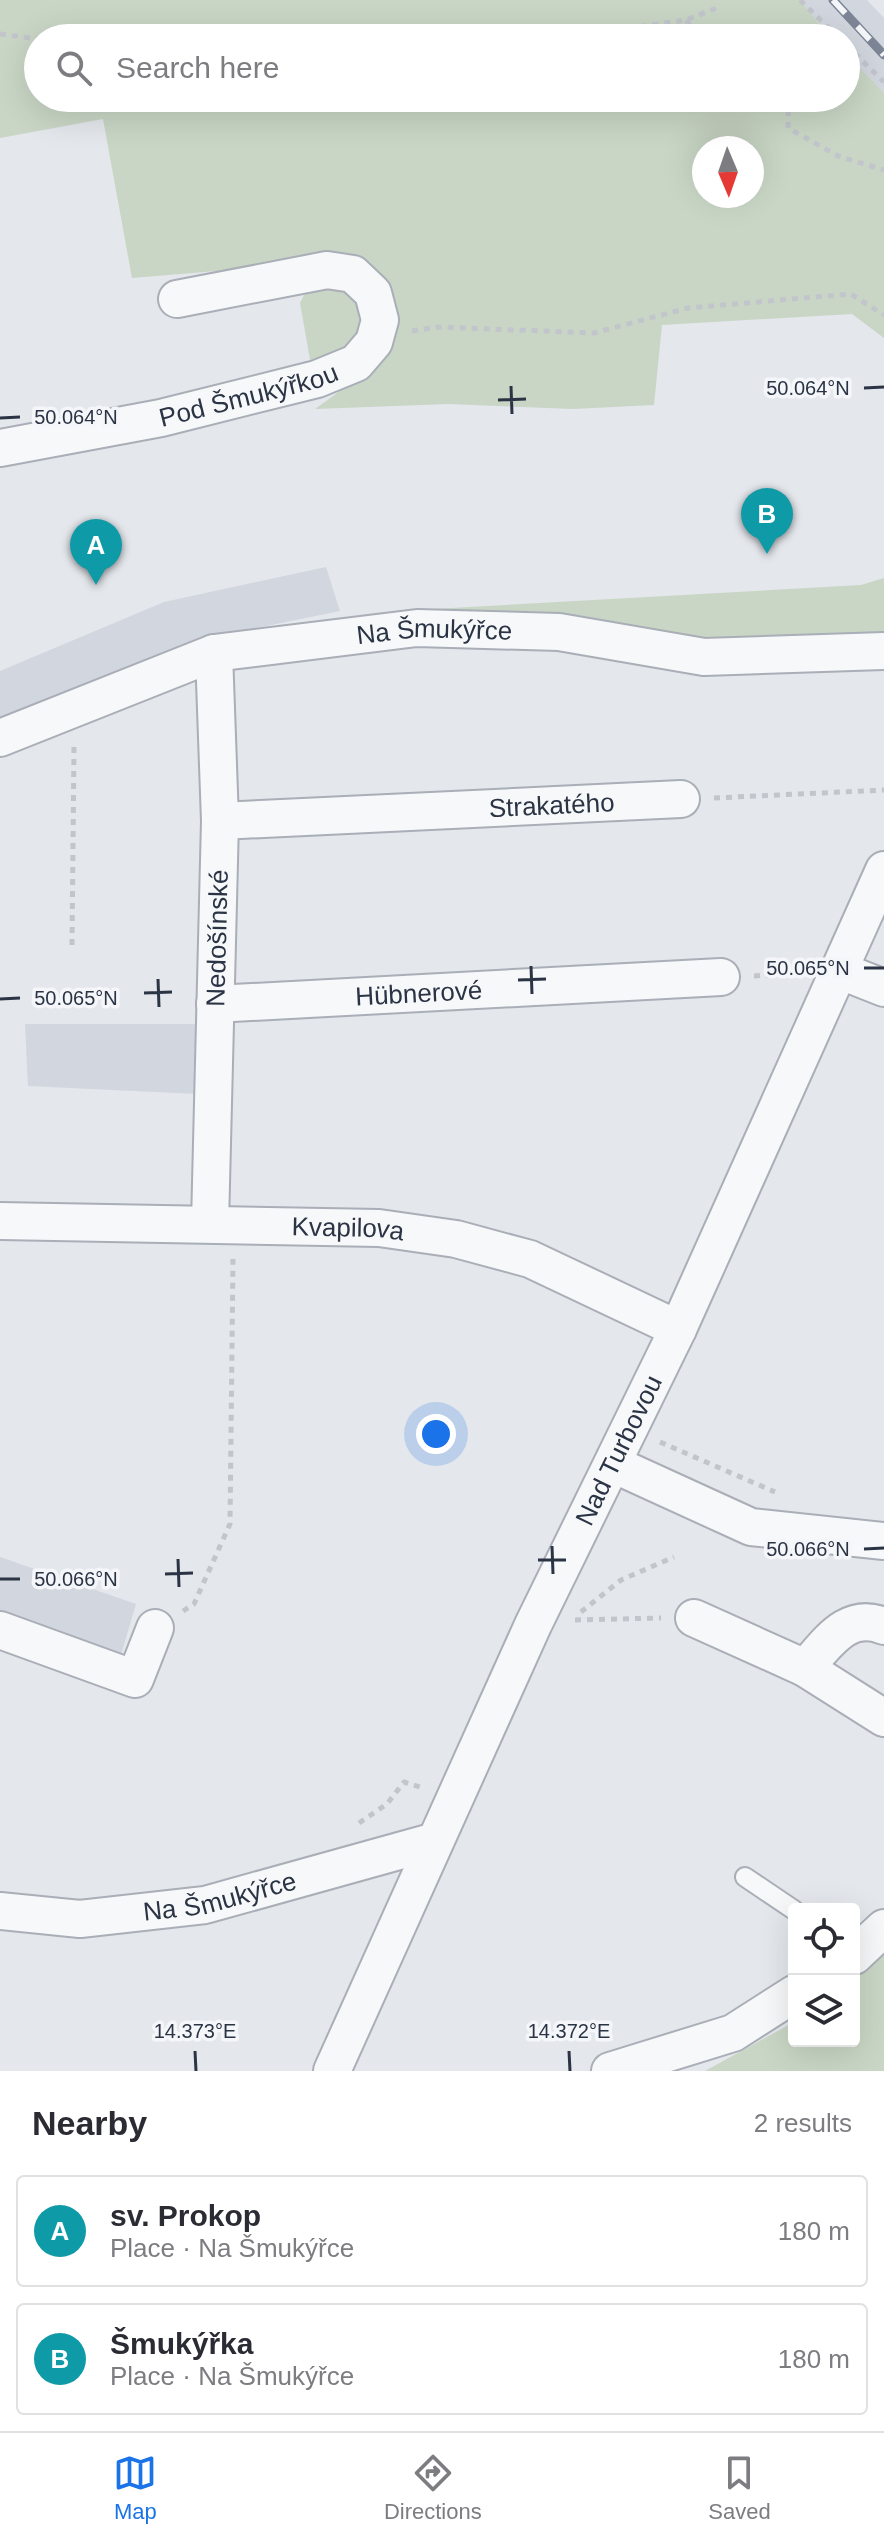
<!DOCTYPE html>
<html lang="en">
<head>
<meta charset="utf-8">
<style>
  :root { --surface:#fff; --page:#f2f2f3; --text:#2b2b33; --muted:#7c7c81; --line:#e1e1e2; --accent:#1a73e8 }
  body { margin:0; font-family:Arial,sans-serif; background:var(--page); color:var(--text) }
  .controls { position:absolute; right:24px; bottom:24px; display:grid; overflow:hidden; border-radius:8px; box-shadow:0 8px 32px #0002 }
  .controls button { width:72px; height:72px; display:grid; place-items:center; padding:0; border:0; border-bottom:2px solid var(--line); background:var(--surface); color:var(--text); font:40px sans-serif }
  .compass { position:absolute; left:692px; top:136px; width:72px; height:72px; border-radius:50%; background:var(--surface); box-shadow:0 8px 32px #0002; rotate:178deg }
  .you { position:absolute; left:436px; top:1434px; width:28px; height:28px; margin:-20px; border:6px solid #fff; border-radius:50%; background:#1a73e8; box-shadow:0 0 0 12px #1a73e833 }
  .badge { display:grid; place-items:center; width:52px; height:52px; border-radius:50%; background:var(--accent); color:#fff; font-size:26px; font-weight:700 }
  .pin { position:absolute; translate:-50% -66px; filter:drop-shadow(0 2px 4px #0008) }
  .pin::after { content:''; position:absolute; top:42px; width:28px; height:24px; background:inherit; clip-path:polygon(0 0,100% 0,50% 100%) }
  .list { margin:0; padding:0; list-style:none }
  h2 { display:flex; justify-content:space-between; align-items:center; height:104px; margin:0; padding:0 32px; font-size:34px }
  h2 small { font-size:26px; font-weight:400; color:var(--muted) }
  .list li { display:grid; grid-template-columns:52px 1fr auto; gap:24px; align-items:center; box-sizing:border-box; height:112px; margin:0 16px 16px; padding:0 16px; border:2px solid var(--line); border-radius:8px }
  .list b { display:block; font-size:30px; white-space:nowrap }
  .list p { margin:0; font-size:26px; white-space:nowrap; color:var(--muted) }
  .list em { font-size:26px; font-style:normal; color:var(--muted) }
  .icon { flex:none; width:44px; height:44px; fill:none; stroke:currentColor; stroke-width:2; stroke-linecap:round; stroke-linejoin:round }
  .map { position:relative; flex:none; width:884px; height:2071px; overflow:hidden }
  .search { position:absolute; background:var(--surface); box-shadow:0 8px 32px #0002; left:24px; right:24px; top:24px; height:88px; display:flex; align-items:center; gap:20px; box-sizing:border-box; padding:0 28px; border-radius:44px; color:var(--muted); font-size:30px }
  .sheet { height:360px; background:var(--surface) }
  nav { display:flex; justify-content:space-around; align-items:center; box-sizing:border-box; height:112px; border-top:2px solid var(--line); background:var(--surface); font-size:22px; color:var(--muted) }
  nav a { display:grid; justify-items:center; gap:4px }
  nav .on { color:var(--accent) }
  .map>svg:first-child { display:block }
  .built { fill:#d2d6de }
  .green { fill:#c9d6c5; fill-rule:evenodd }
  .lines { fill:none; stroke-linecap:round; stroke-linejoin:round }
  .lane-casing { stroke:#a9aeb7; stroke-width:22 }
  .street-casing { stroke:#a9aeb7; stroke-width:40 }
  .path { stroke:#c2c5cb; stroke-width:5; stroke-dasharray:6 6; stroke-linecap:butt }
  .lane { stroke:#f7f8fa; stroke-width:18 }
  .street { stroke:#f7f8fa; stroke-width:36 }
  .rail-casing { stroke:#7d8696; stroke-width:9 }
  .rail { stroke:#f4f6f9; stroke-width:6; stroke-dasharray:18; stroke-linecap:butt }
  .ticks { fill:none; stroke:#2b3445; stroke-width:3 }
  .labels { text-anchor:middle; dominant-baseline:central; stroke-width:7; stroke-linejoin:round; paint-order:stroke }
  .street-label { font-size:26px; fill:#2b3445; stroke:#f4f6f9 }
  .ticks-label { font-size:20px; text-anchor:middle; fill:#2b3445; stroke:#f4f6f9; stroke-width:7; stroke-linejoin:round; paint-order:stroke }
</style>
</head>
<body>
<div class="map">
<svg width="884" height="2071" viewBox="0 0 884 2071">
  <rect width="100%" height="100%" fill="#e4e7ec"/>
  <!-- built -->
  <g class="built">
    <path d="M 800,0 L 867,0 L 884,18 L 884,93 L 846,53 L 846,38 L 831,38 Z"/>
    <path d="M 326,567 L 340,611 L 247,630 L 112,673 L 0,718 L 0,671 L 164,602 Z"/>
    <path d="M 25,1024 L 201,1024 L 197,1094 L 28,1086 Z"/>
    <path d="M 0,1557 L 136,1604 L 121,1655 L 0,1610 Z"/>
  </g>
  <!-- green -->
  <g class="green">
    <path d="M 0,0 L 800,0 L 831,38 L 38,38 L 38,98 L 846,98 L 846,53 L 884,93 L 884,338 L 852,314 L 662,325 L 654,405 L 573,409 L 448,404 L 315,409 L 369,370 L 388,343 L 348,260 L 132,278 L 103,119 L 0,138 ZM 704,148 L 752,148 L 752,196 L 704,196 Z"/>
    <path d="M 321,285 L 358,293 L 366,343 L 312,371 L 300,303 L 305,293 Z"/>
    <path d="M 884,578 L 884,639 L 711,644 L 565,621 L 434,609 L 861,585 Z"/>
    <path d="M 884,1954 L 884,2071 L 705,2071 L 794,2022 L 794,2041 L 854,2041 L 854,1977 Z"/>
  </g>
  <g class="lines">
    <defs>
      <path id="lane" d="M 745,1877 L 794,1910"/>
      <g id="street">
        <path id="s1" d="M 0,448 L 161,418 L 317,379 L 356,363 L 374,342 L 380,320 L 373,293 L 353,274 L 327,270 L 177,299"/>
        <path id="s2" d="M 0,738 L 214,653 L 417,628 L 559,632 L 704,657 L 884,651"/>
        <path id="s3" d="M 220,821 L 681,799"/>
        <path d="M 841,971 L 884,988"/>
        <path id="s4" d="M 215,1004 L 721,977"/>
        <path id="s5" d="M 0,1221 L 379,1228 L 456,1239 L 530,1259 L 678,1329"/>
        <path id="s6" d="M 210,1224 L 220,821 L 214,653"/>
        <path d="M 613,1464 L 751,1527 L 884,1541"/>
        <path d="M 694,1618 L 805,1668 C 828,1643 847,1611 884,1626"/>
        <path d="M 0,1630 L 135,1679 L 155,1628"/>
        <path d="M 805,1668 L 884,1718"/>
        <path id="s7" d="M 0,1911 L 80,1919 L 205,1905 L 435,1841"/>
        <path d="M 854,1956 L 884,1928"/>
        <path id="s8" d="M 332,2071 L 533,1625 L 678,1329 L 884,870"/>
        <path d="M 610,2071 L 733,2033 L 794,1994"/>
      </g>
    </defs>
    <!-- lane casing -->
    <use href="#lane" class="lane-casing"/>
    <!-- street casing -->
    <use href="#street" class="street-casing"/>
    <!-- path -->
    <g class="path">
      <path d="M 800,0 L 839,38"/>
      <path d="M 686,20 L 700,38"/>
      <path d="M 0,34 L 38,39"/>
      <path d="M 341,38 L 616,30 L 686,20 L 719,7"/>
      <path d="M 846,45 L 884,82"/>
      <path d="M 789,98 L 788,128 L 838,156 L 884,170"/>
      <path d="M 412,331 L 438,327 L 594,333 L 688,308 L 851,294 L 884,315"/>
      <path d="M 714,798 L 884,790"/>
      <path d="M 72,945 L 74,745"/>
      <path d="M 754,976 L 800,973"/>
      <path d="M 660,1442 L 775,1492"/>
      <path d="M 183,1611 L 194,1604 L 230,1524 L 233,1259"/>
      <path d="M 581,1612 L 621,1580 L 674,1557"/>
      <path d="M 575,1620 L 661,1618"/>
      <path d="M 359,1823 L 387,1804 L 404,1782 L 423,1788"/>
    </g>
    <!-- lane -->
    <use href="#lane" class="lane"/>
    <!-- street -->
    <use href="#street" class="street"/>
    <defs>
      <path id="rail" d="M 833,0 L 884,55"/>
    </defs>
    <!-- rail casing -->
    <use href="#rail" class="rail-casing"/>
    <!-- rail -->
    <use href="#rail" class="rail"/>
  </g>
  <!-- ticks -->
  <path class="ticks" d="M 511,386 L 512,414M 864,388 L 884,387M 498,400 L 526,399M 0,418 L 20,417M 531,966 L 532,994M 864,968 L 884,968M 158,979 L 159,1007M 518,980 L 546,979M 144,993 L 172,992M 0,999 L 20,998M 552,1546 L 553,1574M 864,1549 L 884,1548M 178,1559 L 179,1587M 538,1560 L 566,1560M 165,1574 L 193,1573M 0,1579 L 20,1579M 195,2051 L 196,2071M 569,2051 L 570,2071"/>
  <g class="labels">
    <!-- street labels -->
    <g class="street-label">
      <text stroke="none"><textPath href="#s1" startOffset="254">Pod Šmukýřkou</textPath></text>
      <text stroke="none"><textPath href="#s2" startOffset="452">Na Šmukýřce</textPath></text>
      <text stroke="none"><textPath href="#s3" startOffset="332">Strakatého</textPath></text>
      <text stroke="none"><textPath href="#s6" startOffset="286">Nedošínské</textPath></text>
      <text stroke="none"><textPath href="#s4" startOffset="204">Hübnerové</textPath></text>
      <text stroke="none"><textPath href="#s5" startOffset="348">Kvapilova</textPath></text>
      <text stroke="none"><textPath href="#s8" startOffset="684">Nad Turbovou</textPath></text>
      <text stroke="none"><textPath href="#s7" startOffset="222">Na Šmukýřce</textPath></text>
    </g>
  </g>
  <g class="ticks-label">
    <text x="808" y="395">50.064°N</text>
    <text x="76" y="424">50.064°N</text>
    <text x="808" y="975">50.065°N</text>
    <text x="76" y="1005">50.065°N</text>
    <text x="808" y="1556">50.066°N</text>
    <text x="76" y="1586">50.066°N</text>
    <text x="195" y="2038">14.373°E</text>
    <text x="569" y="2038">14.372°E</text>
  </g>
</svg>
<div class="controls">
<button><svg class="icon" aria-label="locate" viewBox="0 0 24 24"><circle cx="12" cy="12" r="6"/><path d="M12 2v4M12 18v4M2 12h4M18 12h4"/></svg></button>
<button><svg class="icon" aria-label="layers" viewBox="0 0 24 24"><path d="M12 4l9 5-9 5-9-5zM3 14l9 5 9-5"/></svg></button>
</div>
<svg class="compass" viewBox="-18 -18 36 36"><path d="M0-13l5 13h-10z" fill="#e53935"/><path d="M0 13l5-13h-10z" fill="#7c7c81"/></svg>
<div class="you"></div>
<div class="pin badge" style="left:96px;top:585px;background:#0f9aa8">A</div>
<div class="pin badge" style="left:767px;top:554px;background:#0f9aa8">B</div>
<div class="search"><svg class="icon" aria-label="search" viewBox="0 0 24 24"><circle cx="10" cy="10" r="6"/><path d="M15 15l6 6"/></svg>Search here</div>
</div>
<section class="sheet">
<h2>Nearby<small>2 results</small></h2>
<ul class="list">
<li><span class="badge" style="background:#0f9aa8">A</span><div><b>sv. Prokop</b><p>Place · Na Šmukýřce</p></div><em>180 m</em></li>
<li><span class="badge" style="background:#0f9aa8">B</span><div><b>Šmukýřka</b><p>Place · Na Šmukýřce</p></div><em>180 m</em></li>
</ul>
</section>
<nav>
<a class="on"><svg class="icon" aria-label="map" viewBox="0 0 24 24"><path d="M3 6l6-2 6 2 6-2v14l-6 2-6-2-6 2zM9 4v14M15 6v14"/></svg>Map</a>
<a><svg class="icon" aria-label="directions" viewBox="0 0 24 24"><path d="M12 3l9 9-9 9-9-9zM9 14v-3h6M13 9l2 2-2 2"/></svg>Directions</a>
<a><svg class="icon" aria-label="saved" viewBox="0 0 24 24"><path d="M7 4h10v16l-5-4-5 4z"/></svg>Saved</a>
</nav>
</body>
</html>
